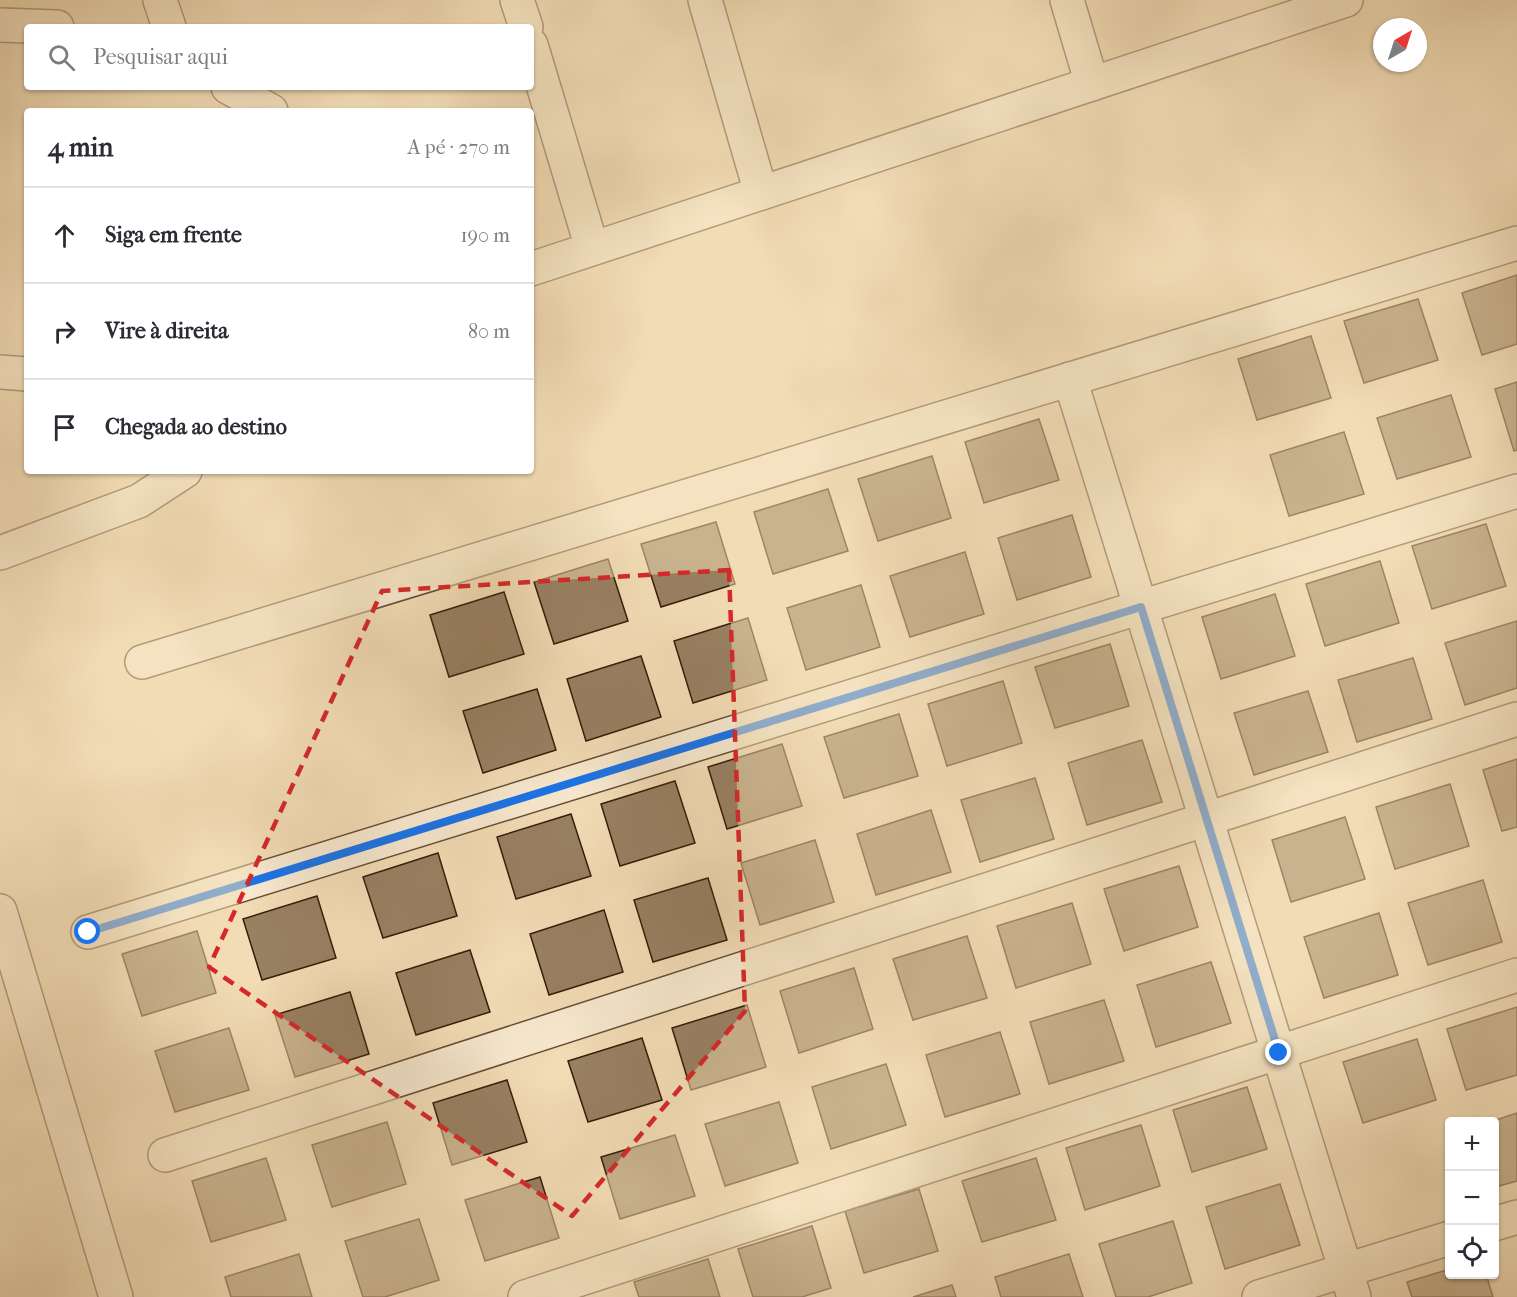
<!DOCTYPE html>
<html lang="pt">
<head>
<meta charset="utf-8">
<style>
  :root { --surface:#fff; --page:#f7f7f7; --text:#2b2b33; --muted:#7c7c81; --line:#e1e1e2 }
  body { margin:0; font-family:"IM FELL French Canon",serif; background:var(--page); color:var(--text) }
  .controls { position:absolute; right:18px; bottom:18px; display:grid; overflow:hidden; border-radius:6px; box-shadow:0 2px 4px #0004 }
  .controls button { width:54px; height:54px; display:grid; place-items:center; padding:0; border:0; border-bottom:2px solid var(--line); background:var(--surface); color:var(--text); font:30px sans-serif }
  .compass { position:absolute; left:1373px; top:18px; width:54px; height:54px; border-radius:50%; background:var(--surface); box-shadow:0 2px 4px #0004; rotate:39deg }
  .stop { position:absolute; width:18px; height:18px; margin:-14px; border:4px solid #1a73e8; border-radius:50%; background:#fff }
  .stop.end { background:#1a73e8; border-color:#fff; box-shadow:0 2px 6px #0008 }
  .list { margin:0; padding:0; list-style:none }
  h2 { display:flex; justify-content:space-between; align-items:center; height:78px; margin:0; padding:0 24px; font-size:26px }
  h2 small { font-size:20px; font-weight:400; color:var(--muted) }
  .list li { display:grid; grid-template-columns:39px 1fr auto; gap:18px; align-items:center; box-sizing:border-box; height:96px; padding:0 24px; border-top:2px solid var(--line) }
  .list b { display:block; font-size:22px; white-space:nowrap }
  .list em { font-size:20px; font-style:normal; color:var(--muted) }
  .icon { flex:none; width:33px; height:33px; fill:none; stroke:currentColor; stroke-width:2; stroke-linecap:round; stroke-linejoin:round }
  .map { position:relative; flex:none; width:1517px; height:1297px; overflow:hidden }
  .search { position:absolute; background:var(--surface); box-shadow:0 2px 4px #0004; left:24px; top:24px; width:510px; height:66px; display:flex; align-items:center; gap:15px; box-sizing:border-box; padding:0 21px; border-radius:6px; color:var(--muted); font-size:22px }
  .panel { position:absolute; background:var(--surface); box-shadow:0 2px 4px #0004; left:24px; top:108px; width:510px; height:366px; border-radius:6px }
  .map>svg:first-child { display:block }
  .building { fill:#988062; stroke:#361c09; stroke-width:1.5 }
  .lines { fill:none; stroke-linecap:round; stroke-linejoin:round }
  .street-casing { stroke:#654c34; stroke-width:36 }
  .street { stroke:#f7e8cf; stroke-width:33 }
  .route { stroke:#1a73e8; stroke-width:8 }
  .marked { fill:none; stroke:#d62828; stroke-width:4.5; stroke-dasharray:12 8; stroke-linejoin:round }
</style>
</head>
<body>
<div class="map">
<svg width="1517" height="1297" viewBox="0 0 1517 1297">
  <rect width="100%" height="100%" fill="#f2dcb5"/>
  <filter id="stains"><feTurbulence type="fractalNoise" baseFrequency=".00333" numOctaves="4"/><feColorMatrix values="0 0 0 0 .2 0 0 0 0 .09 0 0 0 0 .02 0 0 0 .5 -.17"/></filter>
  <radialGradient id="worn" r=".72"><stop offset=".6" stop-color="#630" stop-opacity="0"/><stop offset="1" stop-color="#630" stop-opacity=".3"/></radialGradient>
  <!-- building -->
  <g class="building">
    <path d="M 1517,275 L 1517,344 L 1482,355 L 1462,293 Z"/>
    <path d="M 1418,299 L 1438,360 L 1364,383 L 1344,321 Z"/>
    <path d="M 1311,336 L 1331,398 L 1257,420 L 1238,359 Z"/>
    <path d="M 1517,382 L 1517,450 L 1514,451 L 1495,389 Z"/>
    <path d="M 1451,395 L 1471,457 L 1397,479 L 1377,418 Z"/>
    <path d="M 1039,419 L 1059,480 L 984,503 L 965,442 Z"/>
    <path d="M 1344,432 L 1364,494 L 1289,516 L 1270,455 Z"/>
    <path d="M 932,456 L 951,518 L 878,541 L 858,479 Z"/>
    <path d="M 828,489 L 848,551 L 773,574 L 754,512 Z"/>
    <path d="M 1072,515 L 1091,577 L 1017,600 L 998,538 Z"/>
    <path d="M 716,522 L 735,584 L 661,607 L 641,544 Z"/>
    <path d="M 1486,524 L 1506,586 L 1432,609 L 1412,546 Z"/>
    <path d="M 965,552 L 984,614 L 910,637 L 890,576 Z"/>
    <path d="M 608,559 L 628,621 L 554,644 L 534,582 Z"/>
    <path d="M 1380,561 L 1399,623 L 1325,646 L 1306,584 Z"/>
    <path d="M 861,585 L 880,647 L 806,670 L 787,608 Z"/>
    <path d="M 504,592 L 524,654 L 449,677 L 430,615 Z"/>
    <path d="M 1275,594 L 1295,656 L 1221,679 L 1202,617 Z"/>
    <path d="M 748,618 L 767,680 L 693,703 L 674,641 Z"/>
    <path d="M 1517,621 L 1517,688 L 1465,705 L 1445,643 Z"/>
    <path d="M 1110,644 L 1129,706 L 1055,728 L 1035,667 Z"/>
    <path d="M 641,656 L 661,717 L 586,741 L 567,679 Z"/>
    <path d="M 1413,658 L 1432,719 L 1357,742 L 1338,680 Z"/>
    <path d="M 1003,681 L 1022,743 L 947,766 L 928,704 Z"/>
    <path d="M 537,689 L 556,750 L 483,773 L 463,711 Z"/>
    <path d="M 1308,691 L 1328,752 L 1254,775 L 1234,713 Z"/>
    <path d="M 899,714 L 918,776 L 844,798 L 824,737 Z"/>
    <path d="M 1142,740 L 1162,802 L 1087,825 L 1068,763 Z"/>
    <path d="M 782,744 L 802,806 L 727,829 L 708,767 Z"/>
    <path d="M 1517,759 L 1517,827 L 1502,831 L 1483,770 Z"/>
    <path d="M 1035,778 L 1054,839 L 980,862 L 961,800 Z"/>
    <path d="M 675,781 L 695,843 L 620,866 L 601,804 Z"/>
    <path d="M 1450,784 L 1469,846 L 1395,869 L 1376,807 Z"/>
    <path d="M 931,810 L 951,872 L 876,895 L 857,834 Z"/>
    <path d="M 571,814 L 591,876 L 516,899 L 497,837 Z"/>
    <path d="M 1345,817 L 1365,879 L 1291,902 L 1272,840 Z"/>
    <path d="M 815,840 L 834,902 L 760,925 L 741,863 Z"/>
    <path d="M 438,853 L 457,916 L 383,938 L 363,877 Z"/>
    <path d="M 1179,866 L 1198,927 L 1124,951 L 1104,889 Z"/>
    <path d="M 708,878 L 727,940 L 653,962 L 634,900 Z"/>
    <path d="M 1483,880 L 1502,942 L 1428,965 L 1408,903 Z"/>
    <path d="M 317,896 L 336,958 L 262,980 L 243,919 Z"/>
    <path d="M 1072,903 L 1091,964 L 1016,988 L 997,926 Z"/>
    <path d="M 604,910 L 623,972 L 549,995 L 530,934 Z"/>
    <path d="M 1379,913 L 1398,975 L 1324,998 L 1304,937 Z"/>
    <path d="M 197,931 L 216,993 L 142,1016 L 122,954 Z"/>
    <path d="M 967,936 L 987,998 L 913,1020 L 893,959 Z"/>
    <path d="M 470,950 L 490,1012 L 416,1035 L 396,973 Z"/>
    <path d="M 1211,962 L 1231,1023 L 1156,1047 L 1137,985 Z"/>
    <path d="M 854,968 L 873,1029 L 799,1053 L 780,991 Z"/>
    <path d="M 350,992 L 369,1054 L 295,1077 L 275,1015 Z"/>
    <path d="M 1104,1000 L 1124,1061 L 1049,1084 L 1030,1022 Z"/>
    <path d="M 747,1005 L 766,1067 L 691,1090 L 672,1028 Z"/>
    <path d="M 1517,1007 L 1517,1075 L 1466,1090 L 1447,1029 Z"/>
    <path d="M 229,1028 L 249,1090 L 175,1112 L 155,1051 Z"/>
    <path d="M 1000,1032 L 1020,1094 L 945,1117 L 926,1055 Z"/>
    <path d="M 642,1038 L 662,1100 L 588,1122 L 568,1061 Z"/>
    <path d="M 1417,1039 L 1436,1100 L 1363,1123 L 1343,1062 Z"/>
    <path d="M 886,1064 L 906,1125 L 831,1149 L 812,1087 Z"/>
    <path d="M 507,1080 L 527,1142 L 452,1165 L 433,1103 Z"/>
    <path d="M 1247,1087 L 1267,1149 L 1192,1172 L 1173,1110 Z"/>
    <path d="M 779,1102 L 798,1163 L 725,1186 L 705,1124 Z"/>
    <path d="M 1517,1113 L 1517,1181 L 1499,1186 L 1494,1173 L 1494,1122 L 1490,1122 Z"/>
    <path d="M 387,1122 L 406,1184 L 332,1207 L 312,1145 Z"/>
    <path d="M 1141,1125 L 1160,1186 L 1085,1210 L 1066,1148 Z"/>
    <path d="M 675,1135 L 695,1196 L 620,1219 L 601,1157 Z"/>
    <path d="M 266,1158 L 286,1220 L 211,1242 L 192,1181 Z"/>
    <path d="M 1036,1158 L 1056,1220 L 982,1242 L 962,1181 Z"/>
    <path d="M 540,1177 L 559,1238 L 485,1261 L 465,1200 Z"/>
    <path d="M 1280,1184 L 1300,1245 L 1225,1269 L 1206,1207 Z"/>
    <path d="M 919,1189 L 938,1251 L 864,1273 L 845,1211 Z"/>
    <path d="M 419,1219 L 439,1280 L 385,1297 L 363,1297 L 345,1241 Z"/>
    <path d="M 1173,1221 L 1192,1283 L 1148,1297 L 1116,1297 L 1099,1244 Z"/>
    <path d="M 812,1226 L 831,1288 L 802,1297 L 753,1297 L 738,1249 Z"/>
    <path d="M 299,1254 L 312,1297 L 231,1297 L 225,1277 Z"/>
    <path d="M 1069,1254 L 1083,1297 L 1001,1297 L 995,1277 Z"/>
    <path d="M 708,1259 L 720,1297 L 639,1297 L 634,1282 Z"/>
    <path d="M 1450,1269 L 1450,1274 L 1486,1274 L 1493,1297 L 1412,1297 L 1407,1282 Z"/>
    <path d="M 952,1285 L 956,1297 L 913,1297 Z"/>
  </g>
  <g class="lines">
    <defs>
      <g id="street">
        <path d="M 160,0 L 169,27"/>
        <path d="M 517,0 L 526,27"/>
        <path d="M 705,0 L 761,193"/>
        <path d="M 1067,0 L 1092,84"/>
        <path d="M 0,25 L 57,27"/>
        <path d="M 531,45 L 592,248"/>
        <path d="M 228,87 L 271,111"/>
        <path d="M 531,269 L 1346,0"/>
        <path d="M 0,372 L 27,374"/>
        <path d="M 1070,379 L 1354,1297"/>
        <path d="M 0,553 L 139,501 L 185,471"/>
        <path d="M 142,662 L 1517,243"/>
        <path d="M 0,911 L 116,1297"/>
        <path d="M 88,932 L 1517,491"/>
        <path d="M 165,1155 L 1517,719"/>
        <path d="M 1494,1224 L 1517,1217"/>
        <path d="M 525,1297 L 1517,975"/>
        <path d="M 1259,1297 L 1450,1238"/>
      </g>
    </defs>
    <!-- street casing -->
    <use href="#street" class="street-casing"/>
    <!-- street -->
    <use href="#street" class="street"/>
  </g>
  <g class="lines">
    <!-- route -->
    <path class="route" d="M 88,932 L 1141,607 L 1279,1053"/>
  </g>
  <!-- marked area -->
  <path d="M0 0H1517V1297H0ZM 729,570 L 745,1011 L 572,1216 L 209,967 L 382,591 Z" fill="#f2dcb5" fill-opacity=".55" fill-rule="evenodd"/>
  <path class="marked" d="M 729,570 L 745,1011 L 572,1216 L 209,967 L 382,591 Z"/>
  <rect width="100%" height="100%" filter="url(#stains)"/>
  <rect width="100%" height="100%" fill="url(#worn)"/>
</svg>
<div class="controls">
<button>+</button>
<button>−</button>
<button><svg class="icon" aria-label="locate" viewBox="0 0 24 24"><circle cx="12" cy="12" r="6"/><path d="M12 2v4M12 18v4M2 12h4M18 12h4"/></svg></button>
</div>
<svg class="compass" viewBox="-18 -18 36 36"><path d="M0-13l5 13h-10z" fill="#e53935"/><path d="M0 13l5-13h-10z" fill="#7c7c81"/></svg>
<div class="stop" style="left:88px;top:932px"></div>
<div class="stop end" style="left:1279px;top:1053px"></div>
<div class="search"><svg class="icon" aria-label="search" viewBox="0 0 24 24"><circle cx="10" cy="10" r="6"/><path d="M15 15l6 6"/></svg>Pesquisar aqui</div>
<section class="panel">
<h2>4 min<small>A pé · 270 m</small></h2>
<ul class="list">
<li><svg class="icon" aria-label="ahead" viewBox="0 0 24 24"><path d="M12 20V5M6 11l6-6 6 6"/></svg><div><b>Siga em frente</b></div><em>190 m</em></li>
<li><svg class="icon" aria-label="right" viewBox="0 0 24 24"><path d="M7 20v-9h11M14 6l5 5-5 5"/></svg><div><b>Vire à direita</b></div><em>80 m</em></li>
<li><svg class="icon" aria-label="arrive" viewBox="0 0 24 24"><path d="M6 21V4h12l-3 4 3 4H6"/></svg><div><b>Chegada ao destino</b></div></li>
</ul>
</section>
</div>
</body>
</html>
